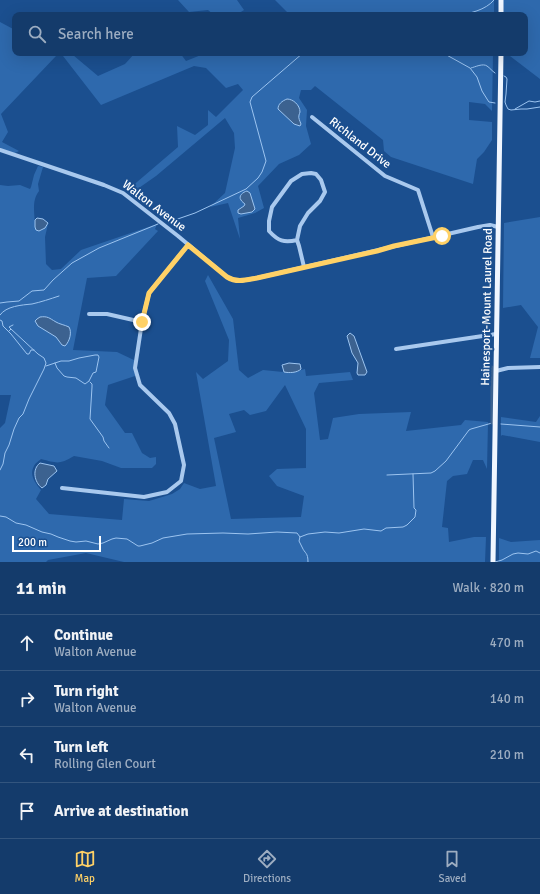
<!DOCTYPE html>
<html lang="en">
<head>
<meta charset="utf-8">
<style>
  :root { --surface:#143b6b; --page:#214673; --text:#f1f3f6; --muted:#9dadc1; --line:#33557e; --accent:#ffd166 }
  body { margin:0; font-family:Signika,sans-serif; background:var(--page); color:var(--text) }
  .scale { position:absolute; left:12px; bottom:10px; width:89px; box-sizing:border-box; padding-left:4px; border:2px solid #fff; border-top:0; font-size:11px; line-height:14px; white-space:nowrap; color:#fff; -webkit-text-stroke:3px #1b4f8f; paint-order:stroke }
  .stop { position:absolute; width:12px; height:12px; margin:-9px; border:3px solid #ffd166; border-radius:50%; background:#fff }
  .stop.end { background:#ffd166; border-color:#fff; box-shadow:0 1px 4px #0008 }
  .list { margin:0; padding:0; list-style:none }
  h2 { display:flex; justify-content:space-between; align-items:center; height:52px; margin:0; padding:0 16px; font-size:17px }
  h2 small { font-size:13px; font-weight:400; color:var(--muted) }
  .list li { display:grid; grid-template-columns:26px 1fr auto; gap:12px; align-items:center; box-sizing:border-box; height:56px; padding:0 16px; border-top:1px solid var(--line) }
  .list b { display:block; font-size:15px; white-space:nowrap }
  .list p { margin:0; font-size:13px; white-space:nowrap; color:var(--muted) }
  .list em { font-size:13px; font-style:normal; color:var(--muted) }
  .icon { flex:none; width:22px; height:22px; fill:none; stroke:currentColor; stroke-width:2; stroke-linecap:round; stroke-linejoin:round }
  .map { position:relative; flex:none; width:540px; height:562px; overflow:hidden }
  .search { position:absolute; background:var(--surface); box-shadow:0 4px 16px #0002; left:12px; right:12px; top:12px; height:44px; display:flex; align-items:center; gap:10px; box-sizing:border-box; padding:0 14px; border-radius:8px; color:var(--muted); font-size:15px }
  .sheet { height:276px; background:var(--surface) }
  nav { display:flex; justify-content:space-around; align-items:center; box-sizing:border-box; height:56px; border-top:1px solid var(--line); background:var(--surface); font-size:11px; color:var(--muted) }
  nav a { display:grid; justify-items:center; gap:2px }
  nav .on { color:var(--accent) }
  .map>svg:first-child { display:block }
  .green { fill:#2e69ad; fill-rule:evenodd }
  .water { fill:#3c6290; stroke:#9cc4f0 }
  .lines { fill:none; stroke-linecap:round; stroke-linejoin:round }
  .stream { stroke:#9cc4f0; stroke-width:1 }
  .canal { stroke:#3c6290; stroke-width:3 }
  .minor { stroke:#a9c9ee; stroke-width:4 }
  .major { stroke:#f0f6ff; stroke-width:5 }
  .route { stroke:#ffd166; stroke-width:5 }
  .labels { text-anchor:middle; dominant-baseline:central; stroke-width:4; stroke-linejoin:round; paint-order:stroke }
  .street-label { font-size:12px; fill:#fff; stroke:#1b4f8f }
</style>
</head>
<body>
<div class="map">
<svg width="540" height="562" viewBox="0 0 540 562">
  <rect width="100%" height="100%" fill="#1b4f8f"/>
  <!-- green -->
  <g class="green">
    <path d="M 178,0 L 237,0 L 244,10 L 236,15 L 214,15 L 208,10 L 189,12 Z"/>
    <path d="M 275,0 L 494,0 L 494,15 L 290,15 Z"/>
    <path d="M 503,0 L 540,0 L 540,79 L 506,53 L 525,53 L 525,15 L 503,15 Z"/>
    <path d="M 0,22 L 15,30 L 15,53 L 56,53 L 56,56 L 1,114 L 8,132 L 2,142 L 19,151 L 13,154 L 0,149 Z"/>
    <path d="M 135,53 L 180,53 L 186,61 L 206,53 L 493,53 L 492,111 L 485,104 L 469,102 L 469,120 L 492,122 L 492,140 L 484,152 L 477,159 L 473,184 L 391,157 L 384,151 L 383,140 L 315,86 L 311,90 L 301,90 L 299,98 L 307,110 L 306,126 L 311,144 L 299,155 L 279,164 L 258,186 L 264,208 L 255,213 L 238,218 L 240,239 L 228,203 L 210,207 L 225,193 L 235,148 L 234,133 L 225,118 L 156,176 L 136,190 L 130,188 L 178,147 L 177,126 L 195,135 L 208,125 L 208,110 L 216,117 L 243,90 L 238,84 L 226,88 L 206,68 L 194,66 L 101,105 L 63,56 L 73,55 L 98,76 L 125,64 Z"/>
    <path d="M 38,166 L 43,167 L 38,184 L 39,191 C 31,201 35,215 35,227 L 45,228 L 48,224 L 45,237 L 46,264 L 52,270 L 61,269 L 81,250 L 157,224 L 155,229 L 158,231 L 116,276 L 87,278 L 73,350 L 117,352 L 136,361 L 135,376 L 108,385 L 105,405 L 125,433 L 132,433 L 142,453 L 150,458 L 156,457 L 156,464 L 152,468 L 121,468 L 102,461 L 74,456 C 59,465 57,463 41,459 C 39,461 35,463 34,466 C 29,475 35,483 41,490 L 36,499 L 49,514 L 122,520 L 124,499 L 149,501 L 172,494 L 180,489 L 184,483 L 200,489 L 216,486 L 196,372 L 203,379 L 228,361 L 229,340 L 205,281 L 208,275 L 233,319 L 239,370 L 248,378 L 263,370 L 283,372 L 289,363 L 300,364 L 301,370 L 305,369 L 306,376 L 350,372 L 353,380 L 319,383 L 314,393 L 320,440 L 328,439 L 333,418 L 359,414 L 411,412 L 406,431 L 461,425 L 465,420 L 488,422 L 487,469 L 483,460 L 473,460 L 467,474 L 453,476 L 447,481 L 442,527 L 448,528 L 449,542 L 474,537 L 486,537 L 485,562 L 124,562 L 86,553 L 48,560 L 46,562 L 0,562 L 0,428 L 5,423 L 11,395 L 0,395 L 0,185 L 8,186 L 20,185 L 30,189 L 31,187 L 34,175 ZM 285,385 L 306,429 L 306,468 L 277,469 L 269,476 L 277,486 L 304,496 L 301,517 L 231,519 L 214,438 L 236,432 L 229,414 L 244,410 L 250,415 L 266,411 Z"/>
    <path d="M 540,217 L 540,358 L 530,358 L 538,327 L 521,305 L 503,308 L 504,223 Z"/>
    <path d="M 540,416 L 540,442 L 502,435 L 501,436 L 501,417 L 536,422 Z"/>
    <path d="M 499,538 L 511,542 L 540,540 L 540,562 L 499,562 Z"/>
  </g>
  <!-- water -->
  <g class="water">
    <path d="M 287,99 C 293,99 300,105 300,112 C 300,113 299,114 299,115 C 298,118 300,121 301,124 L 300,126 L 294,124 L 278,109 C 278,104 282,101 287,99 Z"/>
    <path d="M 247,191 L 250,193 L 255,209 L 252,212 L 241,214 L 238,213 L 238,210 L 244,206 L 245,204 C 244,203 242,202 241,200 C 238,196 243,192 247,191 Z"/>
    <path d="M 37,218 L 43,219 L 48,223 L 45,228 L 39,231 L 36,230 L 35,227 L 35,220 Z"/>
    <path d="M 40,317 C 48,316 49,318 56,322 C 59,324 65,325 69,327 C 72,332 70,341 65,346 L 62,345 L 56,337 L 38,326 L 35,321 L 37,319 Z"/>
    <path d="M 350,333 L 354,336 L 367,372 L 365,375 L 358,375 L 357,373 L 358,363 L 352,353 L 347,336 Z"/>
    <path d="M 289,363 L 300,364 L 301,369 C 297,373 289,373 284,372 L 282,365 Z"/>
    <path d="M 40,463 L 54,466 L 57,471 L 48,479 L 46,485 L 42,488 C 34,482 32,469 40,463 Z"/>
  </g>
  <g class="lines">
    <!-- stream -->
    <g class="stream">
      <path d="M 457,15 C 469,14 486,10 494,0"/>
      <path d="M 443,53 L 470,68 L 477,77 L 482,91 L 487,99 L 489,102 L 495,103"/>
      <path d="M 471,68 C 475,67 483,63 487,66 C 490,68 492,71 495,73"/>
      <path d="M 504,76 L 506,77 L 507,79 L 506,94 L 505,102 L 506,105 L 508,109 L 511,110 L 521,109 L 527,109 L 540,107"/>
      <path d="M 515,109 L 529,101 L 535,102 L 540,101"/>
      <path d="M 169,222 L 195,213 L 246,189 L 258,178 L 262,172 L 266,161 L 250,102 L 252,97 L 303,53"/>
      <path d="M 0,303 L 7,302 L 19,301 L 32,291 L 44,290 L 53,280 L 72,263 L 99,248 L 158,224"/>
      <path d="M 0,315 C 6,306 22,305 32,304 C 41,302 50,299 59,296"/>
      <path d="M 0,320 L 2,321 L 3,326 L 11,334 L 27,354 L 29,354 L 31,350 L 34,350"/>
      <path d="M 9,331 L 11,329 L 9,327 L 13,325"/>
      <path d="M 46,366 L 61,361 L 69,361 L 79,358 L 95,355 L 98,355 L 99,357 L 96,372 L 93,373 L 89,381 L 85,384 L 76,378 L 67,377 L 64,376 L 57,368 L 55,363"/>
      <path d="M 90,382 L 92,384 L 92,387 L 90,419 L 103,437 L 104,441 L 109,448"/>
      <path d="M 501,424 L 540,427"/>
      <path d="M 0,470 L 3,464 L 5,453 L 9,445 L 14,429 L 19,418 L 23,414 L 29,399 L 44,369 L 46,363 L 44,358 L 38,354 L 11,329"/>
      <path d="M 387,475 L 431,473 L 435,471 L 446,461 L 469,430 L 471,429 L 492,423"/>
      <path d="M 0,516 L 6,517 L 16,523 L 26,525 L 42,532 L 51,534 L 58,537 L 70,541 L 76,542 L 86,541 L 98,544 L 103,543 L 112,539 L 116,538 L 127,539 L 138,546 L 140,546 L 152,543 L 163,538 L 187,534 L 223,533 L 248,534 L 277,532 L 297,533 L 300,537 L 299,541 C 300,543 301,545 302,547 C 305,554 308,552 308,562"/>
      <path d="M 300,537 L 308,534 L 325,532 L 339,533 L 364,529 L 381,531 L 386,528 L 403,527 L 407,525 L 415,517 L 416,510 L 414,508 L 413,474"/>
      <path d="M 495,562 L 502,560 L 513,554 L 518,553 L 528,554 L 536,551 L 540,553"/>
    </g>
    <!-- canal -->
    <path class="canal" d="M 492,367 L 492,423"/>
    <!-- minor -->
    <g class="minor">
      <path d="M 312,117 L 385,176 L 418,190 L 433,237"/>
      <path d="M 0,150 L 104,185 L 123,193 L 178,236 L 227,277 C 237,283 246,280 257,278 L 478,227 L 490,225 L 498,227"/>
      <path d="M 297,240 C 284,243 278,241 269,231 L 269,221 L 272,207 L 291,181 L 302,174 L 311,173 L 316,174 L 321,180 L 325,192 L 320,201 L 308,213 L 300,226 L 297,240 L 299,246 L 304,267"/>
      <path d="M 89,314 L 107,314 L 142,322"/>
      <path d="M 396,349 L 496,334"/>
      <path d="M 496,371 L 508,368 L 540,367"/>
      <path d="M 62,488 L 144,497 L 167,492 L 181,481 L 184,465 L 175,424 L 169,413 L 140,385 L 135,368 L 142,322 L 149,293 L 188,245"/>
    </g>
    <!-- major -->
    <g class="major">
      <path d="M 501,0 L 501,15"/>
      <path d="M 493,562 L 501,53"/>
    </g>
  </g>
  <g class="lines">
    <!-- route -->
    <path class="route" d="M 142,322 L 149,293 L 188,245 L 227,277 C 237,283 246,280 257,278 L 377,251 L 394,246 L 442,236"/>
  </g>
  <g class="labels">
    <!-- street labels -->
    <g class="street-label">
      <text transform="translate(360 143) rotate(38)">Richland Drive</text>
      <text transform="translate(154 206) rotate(37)">Walton Avenue</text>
      <text transform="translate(487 307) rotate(-89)">Hainesport-Mount Laurel Road</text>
    </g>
  </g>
</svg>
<div class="scale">200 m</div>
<div class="stop" style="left:442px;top:236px"></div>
<div class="stop end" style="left:142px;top:322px"></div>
<div class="search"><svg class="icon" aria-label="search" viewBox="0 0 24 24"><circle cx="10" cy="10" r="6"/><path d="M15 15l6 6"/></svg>Search here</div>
</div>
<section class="sheet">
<h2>11 min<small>Walk · 820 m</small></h2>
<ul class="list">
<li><svg class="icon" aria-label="ahead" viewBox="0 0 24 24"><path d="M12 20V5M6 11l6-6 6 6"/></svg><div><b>Continue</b><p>Walton Avenue</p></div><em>470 m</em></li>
<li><svg class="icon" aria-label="right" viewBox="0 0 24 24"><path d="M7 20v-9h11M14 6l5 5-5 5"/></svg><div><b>Turn right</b><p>Walton Avenue</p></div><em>140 m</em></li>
<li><svg class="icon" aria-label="left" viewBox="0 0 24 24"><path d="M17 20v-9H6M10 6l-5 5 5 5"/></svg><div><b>Turn left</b><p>Rolling Glen Court</p></div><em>210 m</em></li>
<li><svg class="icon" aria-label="arrive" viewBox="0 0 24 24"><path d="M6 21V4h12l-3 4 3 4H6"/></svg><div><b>Arrive at destination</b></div></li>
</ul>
</section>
<nav>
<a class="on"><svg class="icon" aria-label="map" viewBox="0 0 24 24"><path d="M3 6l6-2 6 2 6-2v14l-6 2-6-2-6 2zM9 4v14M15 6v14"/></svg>Map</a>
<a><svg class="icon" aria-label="directions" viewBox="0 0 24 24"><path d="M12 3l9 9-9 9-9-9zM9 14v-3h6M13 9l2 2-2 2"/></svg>Directions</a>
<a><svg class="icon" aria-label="saved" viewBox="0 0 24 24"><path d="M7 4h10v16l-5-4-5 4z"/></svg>Saved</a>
</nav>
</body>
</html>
